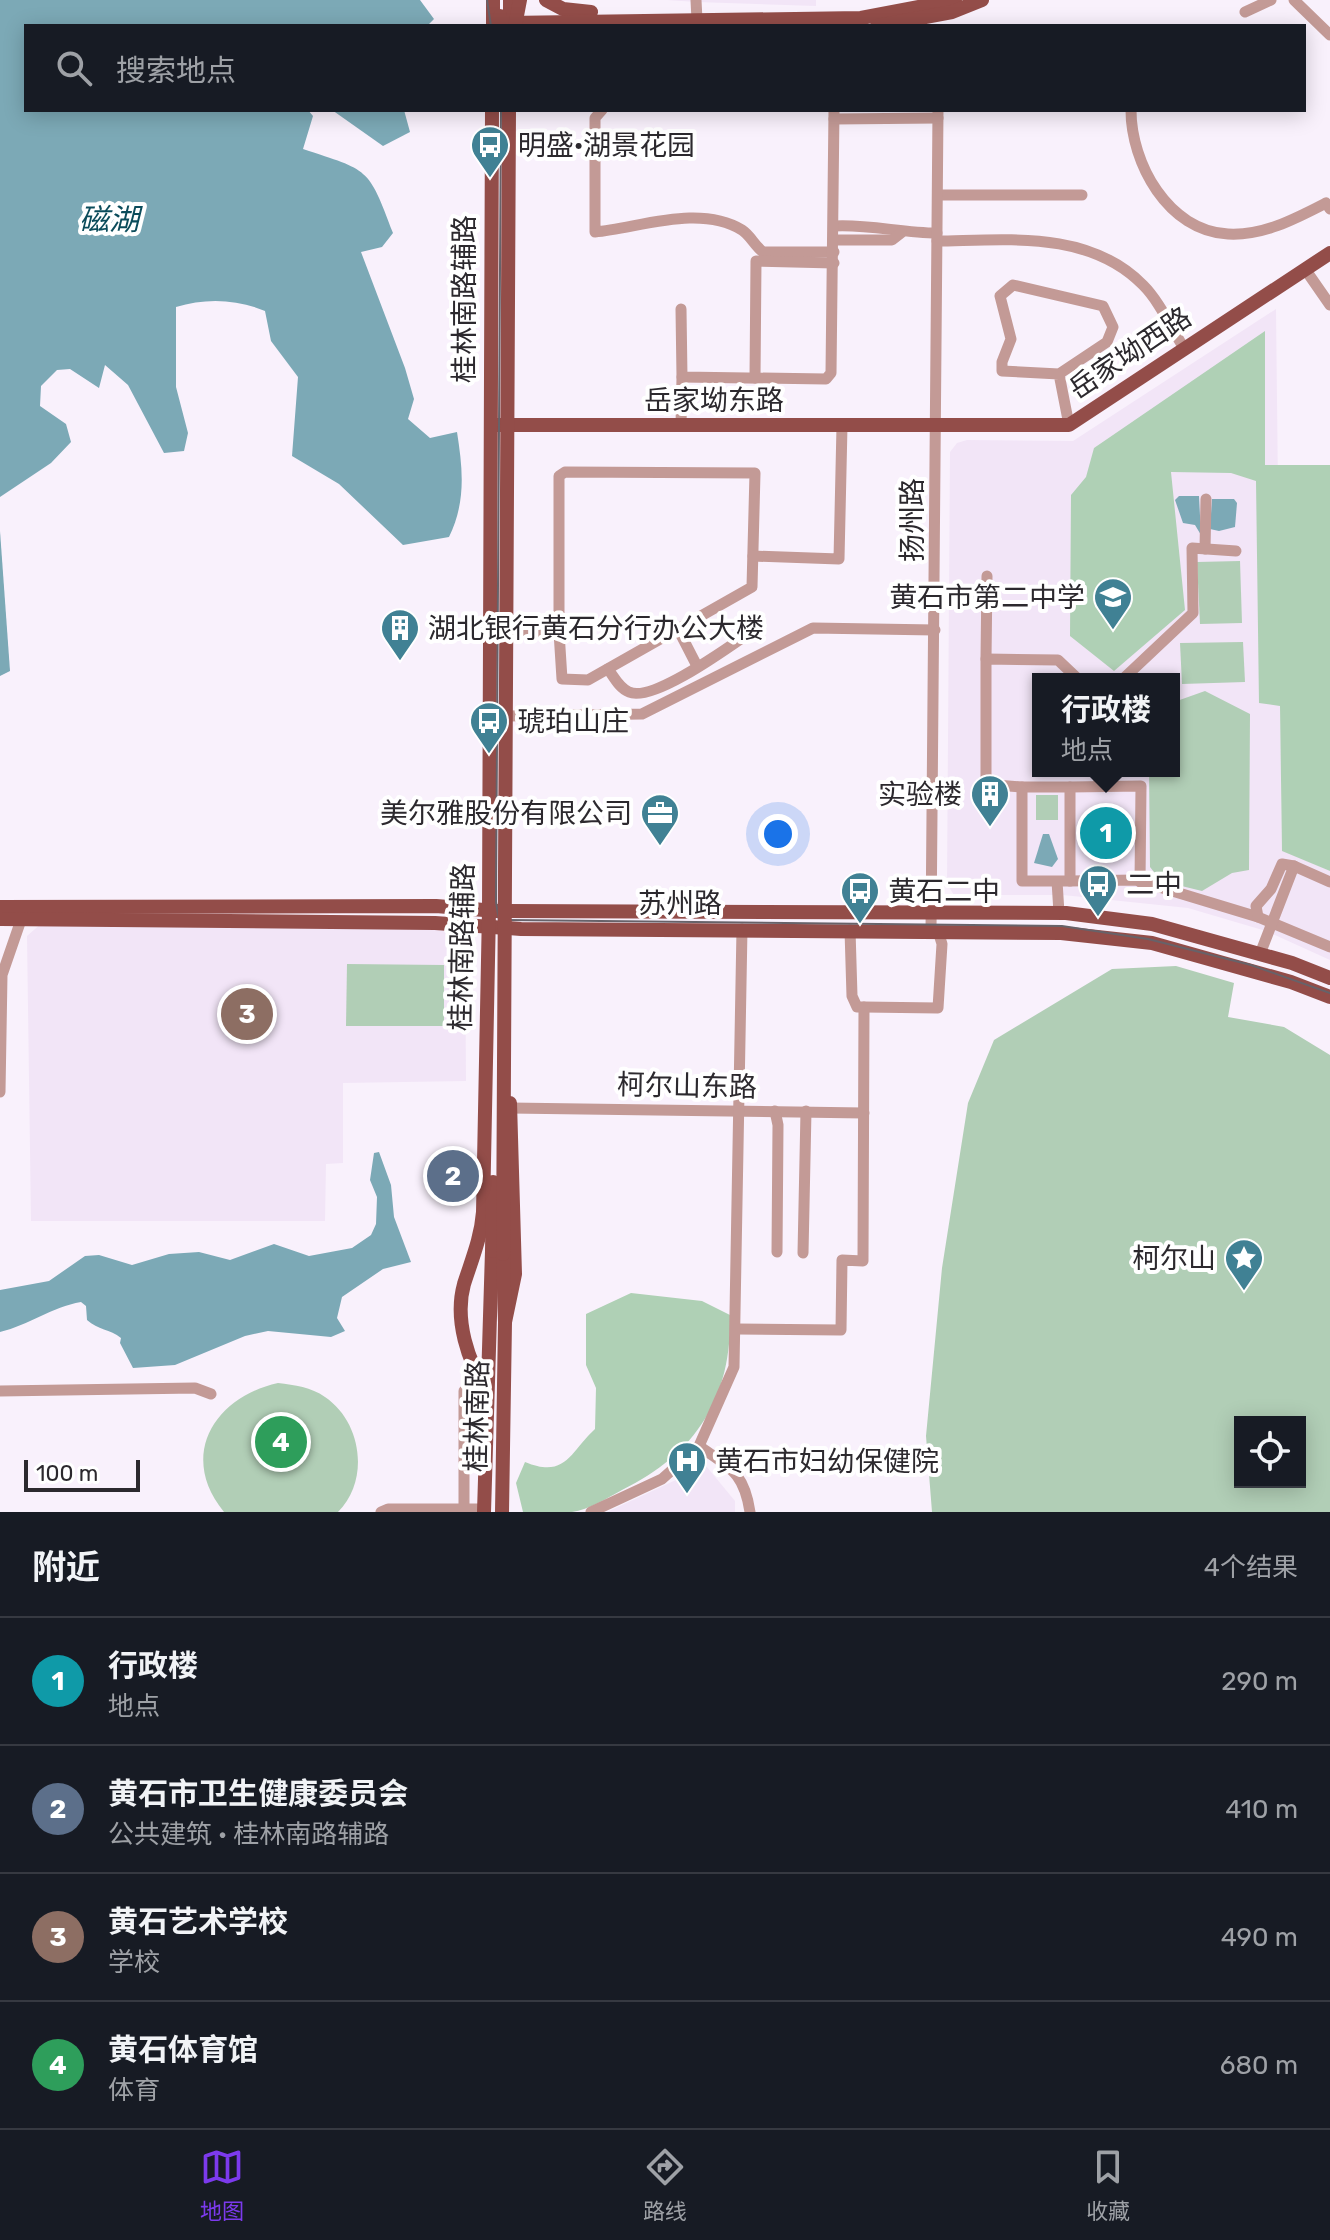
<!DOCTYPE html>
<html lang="zh">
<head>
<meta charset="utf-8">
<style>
  :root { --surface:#171b24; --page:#242831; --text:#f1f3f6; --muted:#9ea1a6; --line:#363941; --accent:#7c3aed }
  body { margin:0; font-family:Rubik,"Noto Sans SC",sans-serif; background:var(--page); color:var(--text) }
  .controls { position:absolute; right:24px; bottom:24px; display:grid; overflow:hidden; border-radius:0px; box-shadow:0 4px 20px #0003 }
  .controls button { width:72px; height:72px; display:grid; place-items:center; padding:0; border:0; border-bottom:2px solid var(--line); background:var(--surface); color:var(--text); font:40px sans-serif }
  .scale { position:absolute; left:24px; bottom:20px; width:116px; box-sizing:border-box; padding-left:8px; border:4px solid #2c292e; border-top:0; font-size:22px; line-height:28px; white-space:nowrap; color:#2c292e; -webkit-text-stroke:6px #fff; paint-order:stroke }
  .you { position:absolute; left:778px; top:834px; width:28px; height:28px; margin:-20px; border:6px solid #fff; border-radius:50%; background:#1a73e8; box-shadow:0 0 0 12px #1a73e833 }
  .badge { display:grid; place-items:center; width:52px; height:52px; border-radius:50%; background:var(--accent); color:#fff; font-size:26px; font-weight:700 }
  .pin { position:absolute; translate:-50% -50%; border:4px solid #fff; box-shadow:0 2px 8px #0006 }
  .popup { position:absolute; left:1032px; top:673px; width:148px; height:104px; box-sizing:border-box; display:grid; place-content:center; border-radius:0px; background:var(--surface); filter:drop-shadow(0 2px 6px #0005); font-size:26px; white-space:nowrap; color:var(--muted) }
  .popup b { font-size:30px; color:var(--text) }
  .popup::after { content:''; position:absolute; left:50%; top:100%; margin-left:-16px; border:16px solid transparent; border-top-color:var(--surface) }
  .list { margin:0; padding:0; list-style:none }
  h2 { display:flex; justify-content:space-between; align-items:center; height:104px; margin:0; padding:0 32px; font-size:34px }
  h2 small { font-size:26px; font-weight:400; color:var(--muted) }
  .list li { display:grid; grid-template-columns:52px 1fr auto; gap:24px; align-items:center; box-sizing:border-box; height:128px; padding:0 32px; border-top:2px solid var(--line) }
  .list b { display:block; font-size:30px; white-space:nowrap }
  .list p { margin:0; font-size:26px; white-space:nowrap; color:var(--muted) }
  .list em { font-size:26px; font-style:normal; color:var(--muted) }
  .icon { flex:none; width:44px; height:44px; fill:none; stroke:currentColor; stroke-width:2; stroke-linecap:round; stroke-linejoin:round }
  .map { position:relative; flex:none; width:1330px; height:1512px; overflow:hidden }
  .search { position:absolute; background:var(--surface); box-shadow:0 4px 20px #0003; left:24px; right:24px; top:24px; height:88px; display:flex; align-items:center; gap:20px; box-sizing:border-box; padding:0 28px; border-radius:0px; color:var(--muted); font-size:30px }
  .sheet { height:616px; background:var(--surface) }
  nav { display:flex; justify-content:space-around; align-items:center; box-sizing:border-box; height:112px; border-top:2px solid var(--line); background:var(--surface); font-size:22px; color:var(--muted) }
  nav a { display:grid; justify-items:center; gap:4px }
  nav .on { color:var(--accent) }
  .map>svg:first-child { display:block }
  .built { fill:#f2e5f7; fill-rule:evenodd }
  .green { fill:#b1ceb6; fill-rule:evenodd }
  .forest { fill:#afd0b5 }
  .water { fill:#7ca9b6 }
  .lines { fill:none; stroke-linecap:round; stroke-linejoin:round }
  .minor { stroke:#c39a96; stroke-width:11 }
  .major { stroke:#934d49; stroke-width:14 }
  .tram { stroke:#676269; stroke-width:2 }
  .major-bridge { stroke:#934d49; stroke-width:14 }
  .labels { text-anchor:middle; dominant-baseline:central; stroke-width:8; stroke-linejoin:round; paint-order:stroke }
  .poi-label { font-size:28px; fill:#2c292e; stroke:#fff; text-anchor:start }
  .street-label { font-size:28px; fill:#2c292e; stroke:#fff }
  .water-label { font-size:30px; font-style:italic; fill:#0b4c5b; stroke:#fff }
</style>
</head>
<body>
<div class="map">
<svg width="1330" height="1512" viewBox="0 0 1330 1512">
  <rect width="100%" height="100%" fill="#f9f1fc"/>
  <!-- built -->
  <g class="built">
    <path d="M 667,0 L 816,0 L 816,6 L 696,2 Z"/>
    <path d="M 1276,309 L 1282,850 L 1330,871 L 1330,960 L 1266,931 L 1188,908 L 1063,895 L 954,895 L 947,884 L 950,452 L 957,443 L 967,440 L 1073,441 ZM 1038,679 L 1174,679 L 1174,771 L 1038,771 Z"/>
    <path d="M 43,922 L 465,929 L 466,1081 L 343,1083 L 343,1163 L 326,1164 L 325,1221 L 31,1221 L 27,936 Z"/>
    <path d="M 706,1466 L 735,1501 L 735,1512 L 607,1512 Z"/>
  </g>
  <!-- green -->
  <g class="green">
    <path d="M 1240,561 L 1242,623 L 1200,624 L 1197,562 Z"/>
    <path d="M 1243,642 L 1245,682 L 1182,684 L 1180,643 Z"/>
    <path d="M 1205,691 L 1250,714 L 1249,870 L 1232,873 L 1202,891 L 1161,881 L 1150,867 L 1149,771 L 1174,771 L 1174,702 Z"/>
    <rect x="1036" y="795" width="22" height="25"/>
    <path d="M 347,964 L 444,965 L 444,1026 L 346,1026 Z"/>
    <path d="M 1176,966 L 1234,983 L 1228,1017 L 1284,1027 L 1330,1055 L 1330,1512 L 932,1512 L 926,1436 L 942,1268 L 968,1103 L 994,1040 L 1112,969 ZM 1240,1422 L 1300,1422 L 1300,1482 L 1240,1482 Z"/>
    <path d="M 278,1383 C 295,1385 311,1387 325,1397 C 362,1422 370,1480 338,1512 L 224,1512 C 178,1456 214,1397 278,1383 Z"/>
  </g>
  <!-- forest -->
  <g class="forest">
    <path d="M 1265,331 L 1265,465 L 1330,465 L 1330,871 L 1282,851 L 1280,706 L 1259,703 L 1256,481 L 1231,473 L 1171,472 L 1185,610 L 1114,671 L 1070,636 L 1071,495 L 1086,477 L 1094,448 Z"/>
    <path d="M 631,1293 L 702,1301 L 730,1315 C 732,1397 696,1454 622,1490 C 607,1498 589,1510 572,1512 C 556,1512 539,1512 523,1512 L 516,1483 L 525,1462 C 566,1479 570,1452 595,1429 L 596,1388 L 586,1365 L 586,1314 Z"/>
  </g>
  <!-- water -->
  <g class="water">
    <path d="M 0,0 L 420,0 L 434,19 L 427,26 L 26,26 L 26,110 L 308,110 L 313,116 L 303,149 C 369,171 368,166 393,233 L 382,247 L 361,252 L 405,368 L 414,399 L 408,419 L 430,438 L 457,432 C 463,470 466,502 449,537 L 403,545 L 339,484 L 292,456 L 298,377 L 271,341 L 265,311 C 237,299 205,298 176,307 L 176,387 L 188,433 L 184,451 L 164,453 L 128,385 L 105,365 L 99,388 L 70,369 L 57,370 L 41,386 L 40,406 L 66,424 L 71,442 L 51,463 L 0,497 Z"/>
    <path d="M 332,110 L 404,110 L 410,132 L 383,146 Z"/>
    <path d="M 1179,496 L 1199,496 L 1201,535 L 1195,525 L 1183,523 L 1175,500 Z"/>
    <path d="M 1212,499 L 1234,499 L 1237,503 L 1235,527 L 1219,531 L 1210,529 Z"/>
    <path d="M 0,531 L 10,671 L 0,676 Z"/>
    <path d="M 1043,834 L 1049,834 L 1058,859 L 1052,867 L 1034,863 Z"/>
    <path d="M 379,1152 L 391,1185 L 394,1217 L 411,1262 L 383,1269 L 342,1297 L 337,1318 L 345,1331 L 331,1337 L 268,1331 L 245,1336 L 175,1365 L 133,1368 L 120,1343 L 121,1338 C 110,1329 98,1330 87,1320 L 86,1306 L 81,1302 C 52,1307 29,1325 0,1332 L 0,1290 L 49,1281 L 85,1256 L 99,1255 L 132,1265 L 169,1254 L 199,1252 L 230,1260 L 274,1244 L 309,1256 L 352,1248 L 371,1235 L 376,1224 L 377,1197 L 370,1180 L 374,1153 Z"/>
  </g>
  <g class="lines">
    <!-- minor -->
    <g class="minor">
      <path d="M 696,0 L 697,20"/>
      <path d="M 1294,0 L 1330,35"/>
      <path d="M 1245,12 L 1271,0"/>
      <path d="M 602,110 L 595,118 L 595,232 C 639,228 699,204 742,230 C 750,235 755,246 763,252 L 834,252"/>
      <path d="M 1131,110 C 1131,163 1168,231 1228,234 C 1263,236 1295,219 1326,203 L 1330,209"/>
      <path d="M 834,119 L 938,118"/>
      <path d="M 938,195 L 1082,195"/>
      <path d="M 834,226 C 869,224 902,233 937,233"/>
      <path d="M 834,240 L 892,240 L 901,233"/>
      <path d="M 937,241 C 1008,240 1089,230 1143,285 C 1160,302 1171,328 1184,348"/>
      <path d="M 1305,269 L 1330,305"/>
      <path d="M 681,309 L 682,377 L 826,379 L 831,373 L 834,110"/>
      <path d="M 1059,374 L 1002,371 L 1002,362 L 1011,339 L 1000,296 L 1013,285 L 1103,306 L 1113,327 L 1107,342 L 1059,374 L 1069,425"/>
      <path d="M 755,378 L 756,261 L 834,263"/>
      <path d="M 681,425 L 682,377"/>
      <path d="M 565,472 L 755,473 L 752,587 L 588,680 L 562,679 L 559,632 L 559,476 Z"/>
      <path d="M 1205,549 L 1206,499"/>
      <path d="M 753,556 L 839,559 L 842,426"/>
      <path d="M 678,629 L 697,666"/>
      <path d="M 509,632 L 559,632"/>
      <path d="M 986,659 L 987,576"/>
      <path d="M 608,669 C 614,677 619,688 629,692 C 653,703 730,646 752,631"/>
      <path d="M 1123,679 L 1193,613 L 1192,548 L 1236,551"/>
      <path d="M 509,716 L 642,714 L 813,628 L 935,630"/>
      <path d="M 1099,786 L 1099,771"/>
      <path d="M 1022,787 L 996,785 L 986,777 L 986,659 L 1058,660 L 1078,679"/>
      <path d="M 1070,787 L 1141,786 L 1140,882"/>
      <path d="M 1057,881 L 1022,881 L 1022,787 L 1070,787 L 1070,881 L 1057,881 L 1059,913"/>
      <path d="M 1070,881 L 1136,880 L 1258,917 L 1330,947"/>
      <path d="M 1258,917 L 1256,906 L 1271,889 L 1282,864 L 1294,866"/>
      <path d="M 931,931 L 938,110"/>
      <path d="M 1260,954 L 1294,866 L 1330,882"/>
      <path d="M 864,1007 L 938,1008 L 942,944 L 938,931"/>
      <path d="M 0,1092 L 2,975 L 21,920"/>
      <path d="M 510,1108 L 864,1113"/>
      <path d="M 775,1111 L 778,1125 L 777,1252"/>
      <path d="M 803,1253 L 806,1111"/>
      <path d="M 737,1329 L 841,1330 L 842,1260 L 863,1261 L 864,1007 L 857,1007 L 852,996 L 850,930"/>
      <path d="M 0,1391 L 195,1388 L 211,1394"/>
      <path d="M 699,1446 C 730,1468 744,1472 750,1512"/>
      <path d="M 464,1508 L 464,1391"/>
      <path d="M 381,1512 L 388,1509 L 484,1509"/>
      <path d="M 591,1512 L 662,1479 L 699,1446 L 734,1367 L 742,929"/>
    </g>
    <!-- major -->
    <g class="major">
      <path d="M 493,0 L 493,26"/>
      <path d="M 546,0 L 563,9 L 591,12"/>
      <path d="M 510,15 L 510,0"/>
      <path d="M 505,23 L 861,18 L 955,0"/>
      <path d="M 877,26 L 952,12 L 982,0"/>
      <path d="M 495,425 L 1069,425 L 1330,253"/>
      <path d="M 0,907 L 436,906 L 496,911 L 1066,913 L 1152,924 L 1292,963 L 1330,978"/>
      <path d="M 0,919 L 435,923 L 521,929 L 1061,933 L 1152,943 L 1291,982 L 1330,997"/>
      <path d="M 505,1322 L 515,1274 L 510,1103"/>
      <path d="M 487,1392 C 468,1361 454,1320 464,1284 C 472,1259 481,1238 483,1212 L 489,910 L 492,110"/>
      <path d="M 484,1512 L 492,1251"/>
      <path d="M 502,1512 L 505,1322 L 503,1254"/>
    </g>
    <!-- tram -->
    <g class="tram">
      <path d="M 487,0 L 491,26"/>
      <path d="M 501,110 L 496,902 L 499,920 L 1062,926 L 1148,939 L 1251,965 L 1330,993"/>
    </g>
    <!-- major-bridge -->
    <g class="major-bridge">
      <path d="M 500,26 L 500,16"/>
      <path d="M 515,26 L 520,0"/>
      <path d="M 492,1251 L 493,1182"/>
      <path d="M 503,1254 L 509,110"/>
    </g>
  </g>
  <!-- icons -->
  <defs>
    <symbol id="bus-pin" viewBox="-11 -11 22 30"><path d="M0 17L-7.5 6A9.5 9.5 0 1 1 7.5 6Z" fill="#408194" stroke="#fff"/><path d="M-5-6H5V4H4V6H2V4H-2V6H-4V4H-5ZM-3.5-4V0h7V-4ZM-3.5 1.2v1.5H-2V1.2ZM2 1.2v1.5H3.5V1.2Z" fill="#fff"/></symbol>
    <symbol id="school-pin" viewBox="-11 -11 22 30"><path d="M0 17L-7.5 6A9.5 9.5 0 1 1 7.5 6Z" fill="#408194" stroke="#fff"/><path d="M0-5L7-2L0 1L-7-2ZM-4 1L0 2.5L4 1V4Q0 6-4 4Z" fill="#fff"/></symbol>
    <symbol id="building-pin" viewBox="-11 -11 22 30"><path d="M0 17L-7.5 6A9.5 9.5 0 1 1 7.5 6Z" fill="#408194" stroke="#fff"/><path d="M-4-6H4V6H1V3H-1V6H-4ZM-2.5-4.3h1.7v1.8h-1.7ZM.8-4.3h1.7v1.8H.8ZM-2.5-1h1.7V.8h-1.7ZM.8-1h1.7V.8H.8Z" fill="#fff"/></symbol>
    <symbol id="office-pin" viewBox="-11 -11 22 30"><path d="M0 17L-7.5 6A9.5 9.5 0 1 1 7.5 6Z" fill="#408194" stroke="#fff"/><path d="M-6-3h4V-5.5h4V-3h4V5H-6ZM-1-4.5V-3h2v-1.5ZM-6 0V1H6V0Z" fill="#fff"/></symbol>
    <symbol id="sight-pin" viewBox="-11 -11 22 30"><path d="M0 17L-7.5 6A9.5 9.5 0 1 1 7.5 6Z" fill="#408194" stroke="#fff"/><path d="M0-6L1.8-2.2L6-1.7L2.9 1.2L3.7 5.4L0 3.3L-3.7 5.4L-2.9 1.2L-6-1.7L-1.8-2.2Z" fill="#fff"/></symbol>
    <symbol id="hospital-pin" viewBox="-11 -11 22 30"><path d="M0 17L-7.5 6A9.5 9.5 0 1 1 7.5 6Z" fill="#408194" stroke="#fff"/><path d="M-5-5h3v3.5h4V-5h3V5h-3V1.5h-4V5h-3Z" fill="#fff"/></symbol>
  </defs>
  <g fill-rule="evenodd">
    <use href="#bus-pin" x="468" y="123" width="44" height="60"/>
    <use href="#school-pin" x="1091" y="575" width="44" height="60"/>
    <use href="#building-pin" x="378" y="606" width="44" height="60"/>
    <use href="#bus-pin" x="467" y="699" width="44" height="60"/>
    <use href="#building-pin" x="968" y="772" width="44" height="60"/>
    <use href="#office-pin" x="638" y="791" width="44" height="60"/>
    <use href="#bus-pin" x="1076" y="862" width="44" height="60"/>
    <use href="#bus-pin" x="838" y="869" width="44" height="60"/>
    <use href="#sight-pin" x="1222" y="1236" width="44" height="60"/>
    <use href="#hospital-pin" x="665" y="1439" width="44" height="60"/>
  </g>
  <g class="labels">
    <!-- poi labels -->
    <g class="poi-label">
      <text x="518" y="145">明盛·湖景花园</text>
      <text x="1085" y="597" text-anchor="end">黄石市第二中学</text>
      <text x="428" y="628">湖北银行黄石分行办公大楼</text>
      <text x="517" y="721">琥珀山庄</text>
      <text x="962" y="794" text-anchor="end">实验楼</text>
      <text x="632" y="813" text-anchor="end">美尔雅股份有限公司</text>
      <text x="1126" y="884">二中</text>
      <text x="888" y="891">黄石二中</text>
      <text x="1216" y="1258" text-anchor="end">柯尔山</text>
      <text x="715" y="1461">黄石市妇幼保健院</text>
    </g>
    <!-- street labels -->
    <g class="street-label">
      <text transform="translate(464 299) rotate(-90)">桂林南路辅路</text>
      <text transform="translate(1130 353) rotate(-34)">岳家坳西路</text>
      <text x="714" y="400">岳家坳东路</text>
      <text transform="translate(912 520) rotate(-90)">扬州路</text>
      <text x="680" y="903">苏州路</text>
      <text transform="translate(462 947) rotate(-89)">桂林南路辅路</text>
      <text transform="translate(687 1086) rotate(1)">柯尔山东路</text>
      <text transform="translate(477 1416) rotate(-89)">桂林南路</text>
    </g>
    <!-- water labels -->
    <g class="water-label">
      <text x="109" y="220">磁湖</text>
    </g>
  </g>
</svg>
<div class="controls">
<button><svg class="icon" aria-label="locate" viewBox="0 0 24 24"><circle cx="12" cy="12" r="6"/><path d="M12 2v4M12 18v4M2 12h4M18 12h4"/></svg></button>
</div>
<div class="scale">100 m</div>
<div class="you"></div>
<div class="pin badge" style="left:1106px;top:833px;background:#0f9aa8">1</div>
<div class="popup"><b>行政楼</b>地点</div>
<div class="pin badge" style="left:453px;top:1176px;background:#5c6f8a">2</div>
<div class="pin badge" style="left:247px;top:1014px;background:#8d6e63">3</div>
<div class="pin badge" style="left:281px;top:1442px;background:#2e9e5b">4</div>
<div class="search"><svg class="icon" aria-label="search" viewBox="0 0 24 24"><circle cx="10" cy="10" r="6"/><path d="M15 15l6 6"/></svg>搜索地点</div>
</div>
<section class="sheet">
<h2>附近<small>4个结果</small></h2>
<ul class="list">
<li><span class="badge" style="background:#0f9aa8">1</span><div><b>行政楼</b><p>地点</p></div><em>290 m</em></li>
<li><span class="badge" style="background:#5c6f8a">2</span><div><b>黄石市卫生健康委员会</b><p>公共建筑 · 桂林南路辅路</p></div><em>410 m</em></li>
<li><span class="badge" style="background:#8d6e63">3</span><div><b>黄石艺术学校</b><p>学校</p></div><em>490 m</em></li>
<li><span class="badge" style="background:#2e9e5b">4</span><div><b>黄石体育馆</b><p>体育</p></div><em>680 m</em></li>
</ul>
</section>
<nav>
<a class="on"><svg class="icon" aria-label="map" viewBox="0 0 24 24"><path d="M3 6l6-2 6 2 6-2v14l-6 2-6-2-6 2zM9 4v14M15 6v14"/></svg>地图</a>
<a><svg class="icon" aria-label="directions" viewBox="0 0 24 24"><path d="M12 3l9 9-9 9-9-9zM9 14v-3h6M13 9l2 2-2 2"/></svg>路线</a>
<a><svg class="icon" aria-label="saved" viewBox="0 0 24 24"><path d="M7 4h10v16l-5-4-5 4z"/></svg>收藏</a>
</nav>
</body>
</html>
